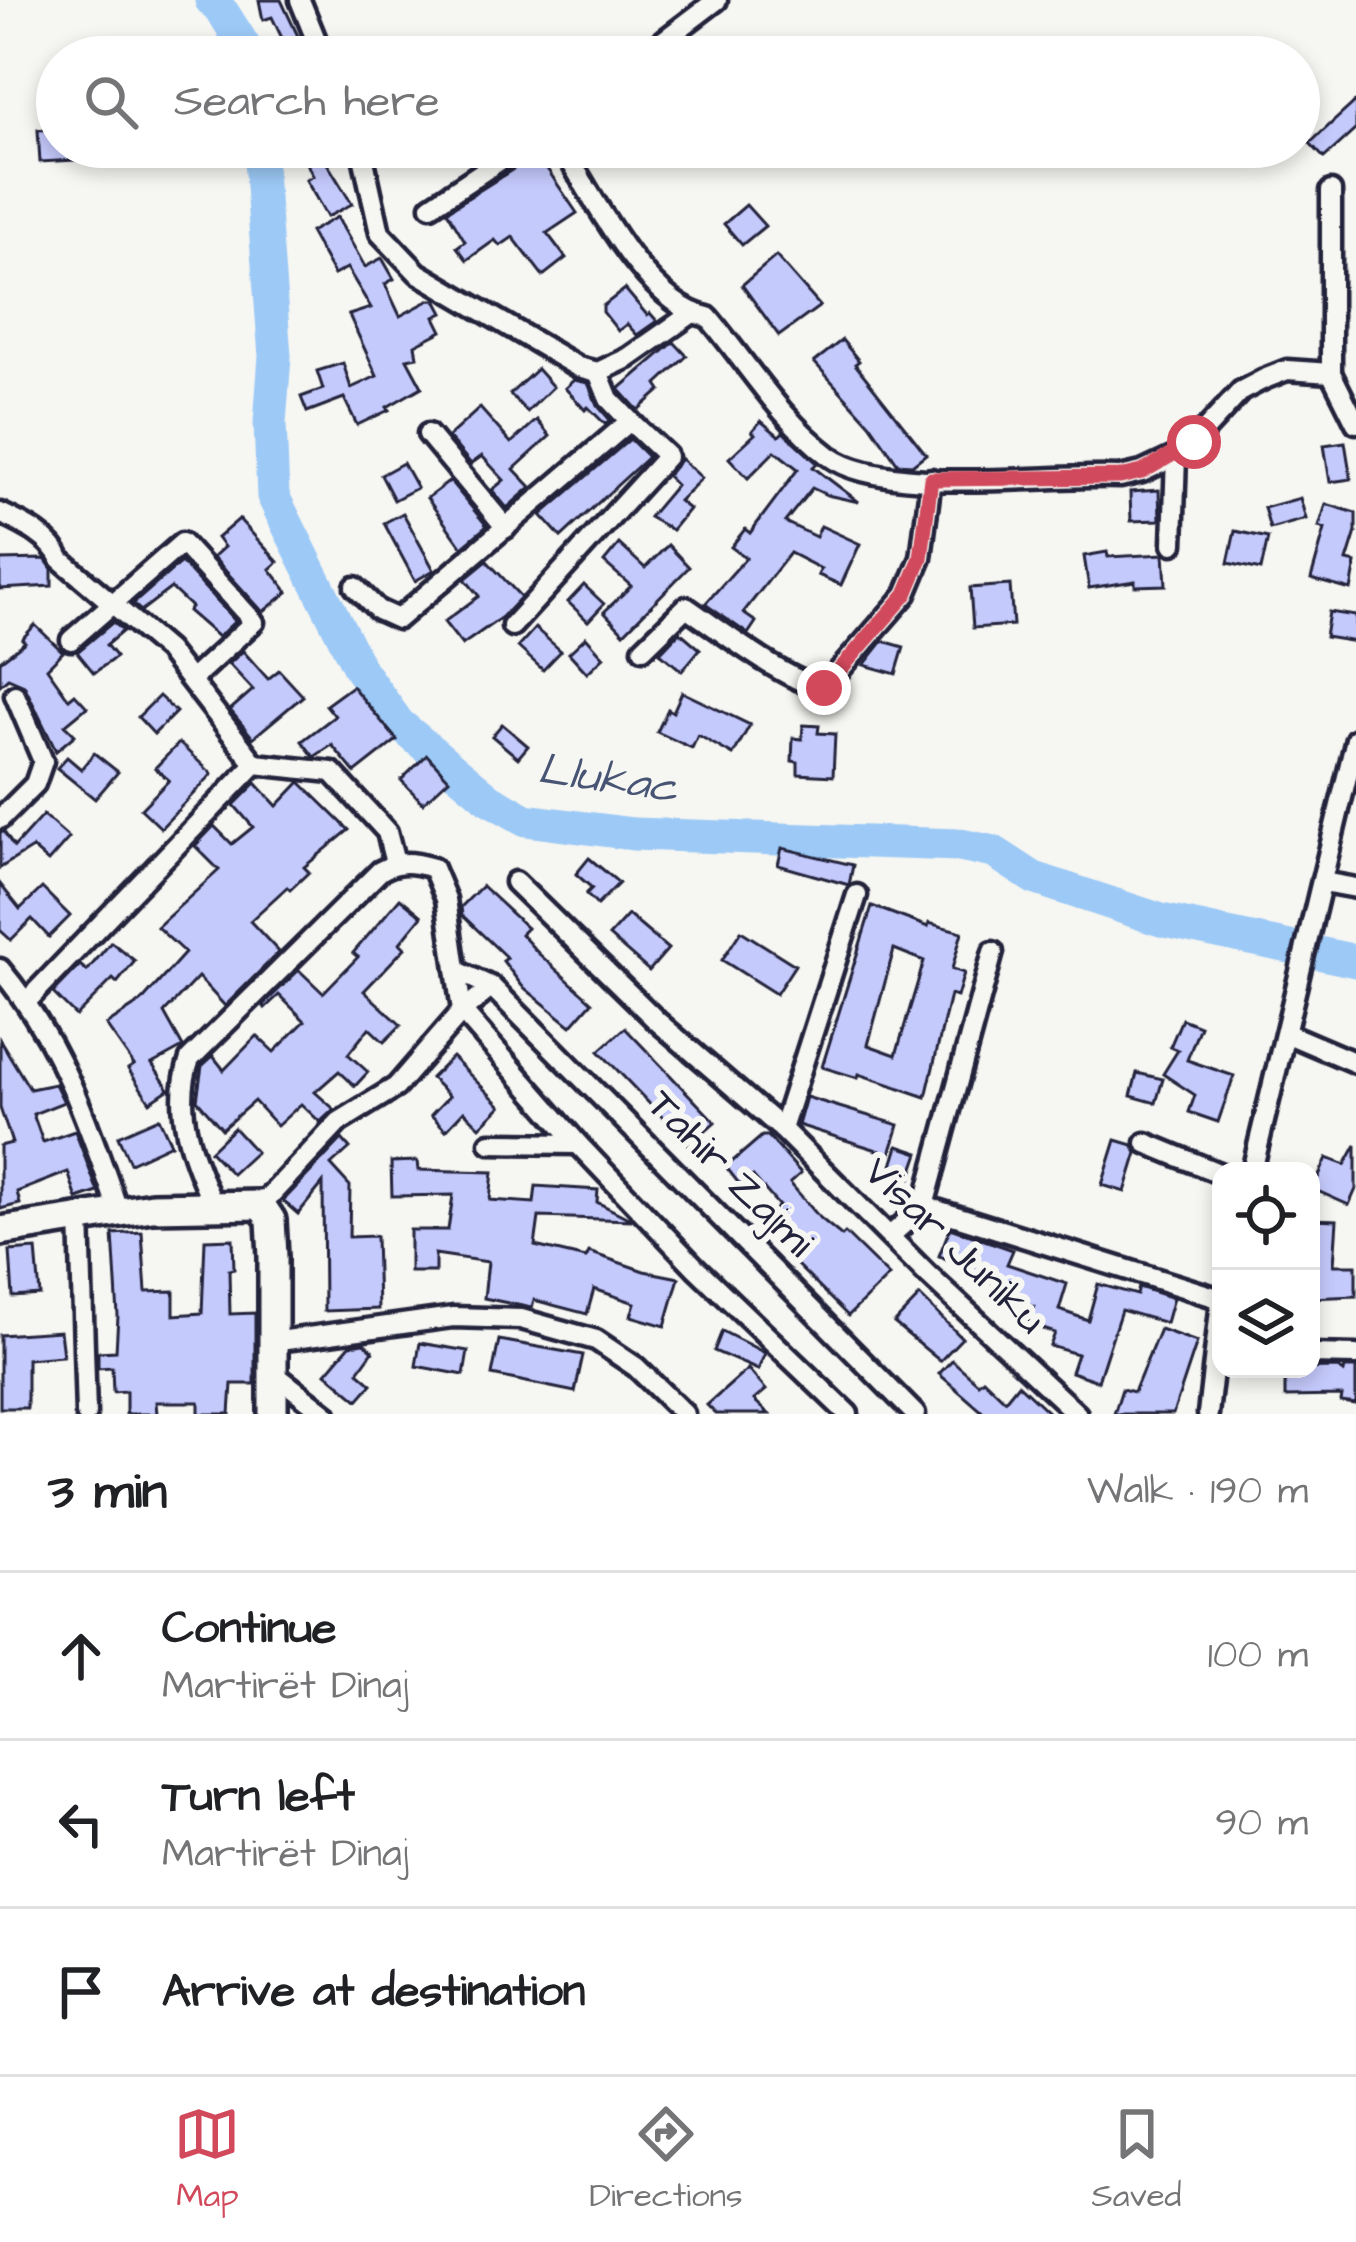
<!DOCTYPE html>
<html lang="en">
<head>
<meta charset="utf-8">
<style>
  :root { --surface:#fff; --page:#f2f2f2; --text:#202124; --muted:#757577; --line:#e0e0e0; --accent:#d1495b }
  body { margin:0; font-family:"Architects Daughter",sans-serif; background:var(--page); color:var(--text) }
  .controls { position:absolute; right:36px; bottom:36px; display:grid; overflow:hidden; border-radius:24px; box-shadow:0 6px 18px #0003 }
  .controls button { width:108px; height:108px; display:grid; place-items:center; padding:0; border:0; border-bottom:3px solid var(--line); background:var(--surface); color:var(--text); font:60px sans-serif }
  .stop { position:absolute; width:36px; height:36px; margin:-27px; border:9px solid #d1495b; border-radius:50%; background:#fff }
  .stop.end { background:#d1495b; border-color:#fff; box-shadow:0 3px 12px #0008 }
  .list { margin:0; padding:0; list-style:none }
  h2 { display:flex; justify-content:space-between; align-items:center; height:156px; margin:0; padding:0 48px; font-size:51px }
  h2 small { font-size:39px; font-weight:400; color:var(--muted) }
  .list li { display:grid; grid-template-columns:78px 1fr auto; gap:36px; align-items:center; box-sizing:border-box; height:168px; padding:0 48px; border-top:3px solid var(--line) }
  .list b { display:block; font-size:45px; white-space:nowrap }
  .list p { margin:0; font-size:39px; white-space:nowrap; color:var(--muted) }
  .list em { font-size:39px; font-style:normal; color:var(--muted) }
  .icon { flex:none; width:66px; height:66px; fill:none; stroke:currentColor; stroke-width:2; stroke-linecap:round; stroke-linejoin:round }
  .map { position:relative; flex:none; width:1356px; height:1414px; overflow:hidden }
  .search { position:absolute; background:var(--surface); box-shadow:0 6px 18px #0003; left:36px; right:36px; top:36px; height:132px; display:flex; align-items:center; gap:30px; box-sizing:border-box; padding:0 42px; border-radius:66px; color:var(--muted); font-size:45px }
  .sheet { height:660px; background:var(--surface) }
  nav { display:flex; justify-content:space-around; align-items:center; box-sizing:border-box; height:168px; border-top:3px solid var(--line); background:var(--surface); font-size:33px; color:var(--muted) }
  nav a { display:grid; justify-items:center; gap:6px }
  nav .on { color:var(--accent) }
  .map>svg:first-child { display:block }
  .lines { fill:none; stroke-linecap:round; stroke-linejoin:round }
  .river { stroke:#9cc9f6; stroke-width:33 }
  .building { fill:#c5cafd; stroke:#22223b; stroke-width:3; fill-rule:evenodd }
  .street-casing { stroke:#22223b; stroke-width:27 }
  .secondary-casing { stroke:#22223b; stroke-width:36 }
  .street { stroke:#f6f6f2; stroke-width:18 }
  .secondary { stroke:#f6f6f2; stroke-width:27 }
  .route { stroke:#d1495b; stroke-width:15 }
  .labels { text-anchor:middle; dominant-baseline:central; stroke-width:12; stroke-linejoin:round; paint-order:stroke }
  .street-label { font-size:42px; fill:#22223b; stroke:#f6f6f2 }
  .water-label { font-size:45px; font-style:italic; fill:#475473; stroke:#f6f6f2 }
</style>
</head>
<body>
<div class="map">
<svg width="1356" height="1414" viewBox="0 0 1356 1414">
  <rect width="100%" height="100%" fill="#f6f6f2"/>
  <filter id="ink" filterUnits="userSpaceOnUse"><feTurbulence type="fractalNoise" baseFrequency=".00833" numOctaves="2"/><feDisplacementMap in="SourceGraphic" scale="24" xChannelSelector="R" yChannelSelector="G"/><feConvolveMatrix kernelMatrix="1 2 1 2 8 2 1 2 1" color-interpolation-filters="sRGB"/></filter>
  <g filter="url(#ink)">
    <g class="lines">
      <!-- river -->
      <g class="river">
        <path d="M 211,0 L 224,14 L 251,57"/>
        <path d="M 259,147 L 275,356 L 270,423 L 273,496 L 359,668 L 399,724 L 489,799 L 526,820 L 633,834 L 960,845 L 994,852 L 1034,878 L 1161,920 L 1356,961"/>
      </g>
    </g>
    <!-- building -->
    <g class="building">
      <path d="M 259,0 L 281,0 L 306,53 L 291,57 L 272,17 L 263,20 Z"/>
      <path d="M 1356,101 L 1356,129 L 1324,158 L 1310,143 Z"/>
      <path d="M 57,129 L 57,147 L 94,147 L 94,159 L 40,162 L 38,130 Z"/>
      <path d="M 299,147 L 317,147 L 352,204 L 327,217 L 306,180 L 313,176 Z"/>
      <path d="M 537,154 L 577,213 L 547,233 L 566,258 L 543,276 L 513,237 L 500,246 L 495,240 L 467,260 L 457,247 L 465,241 L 447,211 Z"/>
      <path d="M 746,205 L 765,226 L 742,245 L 724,224 Z"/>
      <path d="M 337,217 L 365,267 L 382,258 L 394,279 L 385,284 L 400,316 L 430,300 L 436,300 L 443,313 L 435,317 L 442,331 L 415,345 L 417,357 L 407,359 L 422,387 L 387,407 L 389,410 L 357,425 L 344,398 L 307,412 L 301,397 L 323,389 L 317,371 L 343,363 L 351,388 L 377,376 L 349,315 L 371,308 L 347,268 L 334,275 L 310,232 Z"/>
      <path d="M 776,256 L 820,306 L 779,336 L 742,285 Z"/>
      <path d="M 625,289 L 647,315 L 650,313 L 657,321 L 637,335 L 627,324 L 618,331 L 603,312 L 603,306 Z"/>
      <path d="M 842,340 L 859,361 L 855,364 L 926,454 L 912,465 L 898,464 L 870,424 L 814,362 Z"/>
      <path d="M 674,342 L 687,356 L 657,384 L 661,390 L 638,410 L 619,389 Z"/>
      <path d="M 537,369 L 553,387 L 527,412 L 510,394 Z"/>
      <path d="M 574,380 L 588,383 L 597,405 L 610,420 L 605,424 L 588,407 L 585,410 L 565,388 Z"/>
      <path d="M 480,408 L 511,443 L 537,420 L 550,436 L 514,469 L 531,487 L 507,508 L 492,490 L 504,480 L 482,456 L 471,464 L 448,437 Z"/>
      <path d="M 761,421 L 779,436 L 783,432 L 817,463 L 813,467 L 859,502 L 827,495 L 812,488 L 785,522 L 816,537 L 821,526 L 860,544 L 841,585 L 818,575 L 821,569 L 790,553 L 743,613 L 756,622 L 748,634 L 705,604 L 746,558 L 731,547 L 745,529 L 750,533 L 798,469 L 775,451 L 748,478 L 729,458 L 755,434 L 752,431 Z"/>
      <path d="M 630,439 L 648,457 L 561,537 L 541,515 Z"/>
      <path d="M 1345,442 L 1351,479 L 1330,482 L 1324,445 Z"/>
      <path d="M 681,459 L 702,478 L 679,501 L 689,509 L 672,530 L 649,517 L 676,485 L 667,476 Z"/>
      <path d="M 403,463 L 417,488 L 394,500 L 381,475 Z"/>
      <path d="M 450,481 L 487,526 L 462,547 L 427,498 Z"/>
      <path d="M 1159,490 L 1160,520 L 1131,521 L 1130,492 Z"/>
      <path d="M 1300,498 L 1306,519 L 1270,529 L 1264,508 Z"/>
      <path d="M 1326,504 L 1356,513 L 1356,532 L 1347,561 L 1356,563 L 1351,590 L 1311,579 L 1325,529 L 1319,527 Z"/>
      <path d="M 403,513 L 434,570 L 415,581 L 384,523 Z"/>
      <path d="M 239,519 L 278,562 L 270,569 L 288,592 L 263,612 L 213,557 L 224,547 L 217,538 Z"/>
      <path d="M 1235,531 L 1268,538 L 1261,570 L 1228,563 Z"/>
      <path d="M 619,544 L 645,568 L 668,545 L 689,567 L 624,633 L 604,612 L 631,586 L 604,562 Z"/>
      <path d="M 1107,552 L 1108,557 L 1164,554 L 1166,585 L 1135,586 L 1135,581 L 1089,588 L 1084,556 Z"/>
      <path d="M 45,559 L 52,569 L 52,586 L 0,589 L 0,560 Z"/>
      <path d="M 487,561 L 521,597 L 502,617 L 462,645 L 444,622 L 479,596 L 465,579 Z"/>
      <path d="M 181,562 L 235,621 L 218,637 L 188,611 L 191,607 L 171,588 L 141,611 L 133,604 Z"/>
      <path d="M 584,585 L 604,604 L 588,621 L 568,602 Z"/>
      <path d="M 1010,585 L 1013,625 L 973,628 L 970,588 Z"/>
      <path d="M 1329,612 L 1356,616 L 1356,642 L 1325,637 Z"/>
      <path d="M 113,622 L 123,631 L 106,645 L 116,657 L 94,673 L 77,652 Z"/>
      <path d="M 35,625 L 63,652 L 47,668 L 69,699 L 75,694 L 87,707 L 65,725 L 75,735 L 56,751 L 24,685 L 8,678 L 0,685 L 0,661 L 25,642 L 22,639 Z"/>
      <path d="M 535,628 L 561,651 L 543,670 L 518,647 Z"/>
      <path d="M 680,632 L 700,649 L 682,671 L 660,653 Z"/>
      <path d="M 586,637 L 604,657 L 587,673 L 569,653 Z"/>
      <path d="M 883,641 L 904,647 L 896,674 L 864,665 Z"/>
      <path d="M 243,651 L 268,679 L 279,670 L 303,696 L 253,738 L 230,710 L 253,690 L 229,664 Z"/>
      <path d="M 352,686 L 397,740 L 355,773 L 332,745 L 314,757 L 302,741 L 335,716 L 326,705 Z"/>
      <path d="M 682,692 L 750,725 L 733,755 L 698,735 L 692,748 L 657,732 L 668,709 L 673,712 Z"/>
      <path d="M 159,696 L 176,712 L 154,734 L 138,717 Z"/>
      <path d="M 502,724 L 528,746 L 518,758 L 492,736 Z"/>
      <path d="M 803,725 L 819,726 L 818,733 L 835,734 L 833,776 L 798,774 L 798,762 L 792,761 L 793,738 L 802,739 Z"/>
      <path d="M 179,743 L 212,774 L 161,828 L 141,809 L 169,780 L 155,768 Z"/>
      <path d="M 94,753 L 118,772 L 95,799 L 57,768 L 67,757 L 81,769 Z"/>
      <path d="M 427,755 L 449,779 L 423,803 L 401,780 Z"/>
      <path d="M 300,782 L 349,830 L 304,867 L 309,872 L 290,890 L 287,887 L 250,921 L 279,952 L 225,1006 L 198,977 L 164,1013 L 183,1047 L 152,1064 L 169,1089 L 150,1102 L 128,1069 L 134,1065 L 106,1025 L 141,1002 L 185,953 L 157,927 L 219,870 L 195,846 L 214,826 L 232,844 L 253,827 L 234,805 L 256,783 L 277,806 Z"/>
      <path d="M 43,815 L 69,838 L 48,862 L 32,848 L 0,868 L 0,832 L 4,832 L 14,847 Z"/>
      <path d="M 782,848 L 853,865 L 849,885 L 778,865 Z"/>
      <path d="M 589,858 L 619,883 L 597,905 L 586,894 L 592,888 L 576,874 Z"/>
      <path d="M 0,884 L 20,909 L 42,888 L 70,916 L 49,937 L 32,919 L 11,940 L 0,930 Z"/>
      <path d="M 482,886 L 527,928 L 521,934 L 538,953 L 592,1002 L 571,1026 L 522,986 L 503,961 L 507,958 L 462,915 L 461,907 Z"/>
      <path d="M 400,898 L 422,916 L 400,943 L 405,948 L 364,991 L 401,1025 L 384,1042 L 369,1028 L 348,1054 L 368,1072 L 355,1086 L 339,1071 L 315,1092 L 334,1109 L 320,1122 L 301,1104 L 277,1126 L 254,1101 L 222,1129 L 197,1100 L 202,1066 L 213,1056 L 224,1070 L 257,1036 L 274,1052 L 305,1021 L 279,995 L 265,1008 L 263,1005 L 299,970 L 323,993 L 358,957 L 353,953 Z"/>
      <path d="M 872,906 L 928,927 L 929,923 L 962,932 L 952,969 L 964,973 L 957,997 L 950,995 L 926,1097 L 859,1074 L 858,1078 L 822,1067 ZM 894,949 L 924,961 L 896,1055 L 868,1045 Z"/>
      <path d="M 628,915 L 668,949 L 649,971 L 609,936 Z"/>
      <path d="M 741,931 L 795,965 L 776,994 L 722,960 Z"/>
      <path d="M 111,942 L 135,961 L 117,983 L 113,979 L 76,1016 L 53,993 L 80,965 L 87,971 Z"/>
      <path d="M 1182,1019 L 1200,1026 L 1187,1060 L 1234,1076 L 1218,1122 L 1189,1112 L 1195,1095 L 1163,1074 L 1178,1050 L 1170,1047 Z"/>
      <path d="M 625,1028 L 715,1122 L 689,1145 L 599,1051 Z"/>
      <path d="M 0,1040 L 30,1089 L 55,1084 L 64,1102 L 33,1114 L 43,1142 L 75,1131 L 98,1192 L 77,1199 L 68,1172 L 17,1192 L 20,1204 L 0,1209 L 0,1146 L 12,1143 L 0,1108 Z"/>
      <path d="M 452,1057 L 501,1106 L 480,1127 L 464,1111 L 446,1130 L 431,1115 L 449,1096 L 431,1078 Z"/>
      <path d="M 1137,1073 L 1163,1079 L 1156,1103 L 1131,1096 Z"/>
      <path d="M 806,1097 L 899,1125 L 890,1154 L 798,1125 Z"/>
      <path d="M 159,1118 L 171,1144 L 130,1163 L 118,1136 Z"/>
      <path d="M 234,1128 L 256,1152 L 232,1174 L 210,1151 Z"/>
      <path d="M 762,1136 L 768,1136 L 801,1173 L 790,1183 L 819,1217 L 842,1236 L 845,1233 L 889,1276 L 848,1316 L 784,1252 L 795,1241 L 771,1213 L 779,1206 L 753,1176 L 740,1185 L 726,1167 Z"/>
      <path d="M 342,1139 L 350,1148 L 331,1165 L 350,1186 L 349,1237 L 376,1236 L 378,1309 L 324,1311 L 323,1183 L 298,1214 L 283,1201 Z"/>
      <path d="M 1116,1140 L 1133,1145 L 1137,1153 L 1125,1192 L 1102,1185 Z"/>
      <path d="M 1356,1145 L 1356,1189 L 1349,1205 L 1313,1189 L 1327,1158 L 1345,1165 Z"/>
      <path d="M 898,1146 L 919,1153 L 910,1179 L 890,1172 Z"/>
      <path d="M 417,1161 L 418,1170 L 493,1172 L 490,1200 L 534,1203 L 536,1186 L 598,1190 L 597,1202 L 632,1220 L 539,1217 L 535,1246 L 586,1258 L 589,1252 L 644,1271 L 679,1278 L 665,1326 L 631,1316 L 635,1303 L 594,1289 L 587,1314 L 534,1300 L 532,1308 L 484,1298 L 488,1262 L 435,1254 L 435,1272 L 410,1272 L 410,1230 L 448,1230 L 453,1195 L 392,1196 L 391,1162 Z"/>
      <path d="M 1311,1219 L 1337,1220 L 1334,1265 L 1356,1265 L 1356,1296 L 1311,1298 Z"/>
      <path d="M 950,1228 L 1013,1250 L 1007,1264 L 1067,1284 L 1059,1310 L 1088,1320 L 1098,1284 L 1137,1295 L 1139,1287 L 1173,1298 L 1166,1323 L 1121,1310 L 1098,1381 L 1071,1372 L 1077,1354 L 1050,1346 L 1055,1333 L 1028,1324 L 1034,1307 L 1003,1297 L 1006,1288 L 973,1276 L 975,1270 L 939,1256 Z"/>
      <path d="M 142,1232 L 146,1292 L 174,1291 L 174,1315 L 202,1313 L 205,1240 L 233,1239 L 234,1269 L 229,1270 L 230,1314 L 255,1313 L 255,1384 L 232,1384 L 230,1414 L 199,1414 L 199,1402 L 156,1402 L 157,1414 L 126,1414 L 126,1391 L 113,1392 L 112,1367 L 98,1368 L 98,1352 L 116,1351 L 118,1316 L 113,1234 Z"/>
      <path d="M 36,1249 L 40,1295 L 13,1297 L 10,1251 Z"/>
      <path d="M 920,1296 L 962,1338 L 940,1361 L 894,1323 Z"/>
      <path d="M 1160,1329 L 1197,1342 L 1173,1414 L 1114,1414 L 1122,1389 L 1134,1392 Z"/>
      <path d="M 60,1331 L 63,1356 L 27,1359 L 27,1408 L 0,1408 L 0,1335 Z"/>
      <path d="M 722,1331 L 765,1353 L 758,1370 L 714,1351 Z"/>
      <path d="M 499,1340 L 583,1355 L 575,1392 L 492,1375 Z"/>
      <path d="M 364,1343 L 373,1351 L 358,1372 L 372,1384 L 358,1400 L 326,1373 L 350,1345 Z"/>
      <path d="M 420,1343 L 468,1351 L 464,1375 L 416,1366 Z"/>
      <path d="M 952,1360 L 978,1383 L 983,1379 L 1005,1400 L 1018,1384 L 1050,1414 L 985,1414 L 939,1374 Z"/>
      <path d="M 1338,1368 L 1344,1372 L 1345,1368 L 1356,1368 L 1356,1404 L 1341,1402 L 1342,1396 L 1285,1397 L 1285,1369 Z"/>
      <path d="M 748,1369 L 766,1390 L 754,1400 L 769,1414 L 716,1414 L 707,1405 Z"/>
    </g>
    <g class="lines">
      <defs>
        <g id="street">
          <path d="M 300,0 L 323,57"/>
          <path d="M 642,57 L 717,0"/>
          <path d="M 361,147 L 380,233 L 418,273 L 578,367 L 598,372 L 628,358 L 691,314"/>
          <path d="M 562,147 C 594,198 646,305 708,317 C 747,363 780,419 829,456 C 883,497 1049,474 1120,477 L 1142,472 L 1176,456 L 1194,442 L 1241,391 L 1264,379 L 1287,370 L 1331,373 L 1356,423"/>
          <path d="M 1331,191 L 1331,373"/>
          <path d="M 431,206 L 520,147"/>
          <path d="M 428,434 L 506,528"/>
          <path d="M 0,513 C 23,524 50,536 61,560 L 167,650 L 255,764"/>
          <path d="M 1173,544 L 1176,456"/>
          <path d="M 355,587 L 378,610 L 398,619 L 630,421 L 609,399 L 598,372"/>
          <path d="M 512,626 L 667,456 L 630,421"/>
          <path d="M 71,640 L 182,543 L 254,622 L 191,680"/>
          <path d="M 643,649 L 686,607 C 717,628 791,685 824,688 L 906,594 L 921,558 L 931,479"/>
          <path d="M 255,764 L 332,772 L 387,832 L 395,863"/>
          <path d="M 0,819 L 35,784 L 43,761 L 15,695"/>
          <path d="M 515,882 L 657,1021 L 782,1129 L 928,1275 L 1077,1414"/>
          <path d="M 1323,882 L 1356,888"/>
          <path d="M 0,969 C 60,1040 89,1124 118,1210"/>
          <path d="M 457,971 L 492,987 L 915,1414"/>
          <path d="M 27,1001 L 255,764"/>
          <path d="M 1288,1034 L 1356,1063"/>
          <path d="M 782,1129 L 857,895"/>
          <path d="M 490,1143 L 578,1144"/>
          <path d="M 1146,1143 L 1221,1174"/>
          <path d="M 1252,1171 L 1356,739"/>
          <path d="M 213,1204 C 192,1158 172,1108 190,1059 L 380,871 C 399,860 412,862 433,868 L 446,899 L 462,1011 L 578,1144 L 696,1268 L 848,1414"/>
          <path d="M 261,1205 L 339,1122 L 396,1087 L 462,1011 L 492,987"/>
          <path d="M 924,1206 L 993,952"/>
          <path d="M 80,1217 L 86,1414"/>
          <path d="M 891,1235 L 924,1206 L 1221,1299"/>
          <path d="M 272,1342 L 453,1317 L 521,1319 L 596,1340 L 636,1367 L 684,1414"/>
          <path d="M 1311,1354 L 1356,1355"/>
          <path d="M 272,1372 L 326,1414"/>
          <path d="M 1208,1414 L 1221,1301"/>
        </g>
        <path id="secondary" d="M 0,1231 L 152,1207 L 261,1205 L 271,1220 L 273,1257 L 273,1414"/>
      </defs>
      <!-- street casing -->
      <use href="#street" class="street-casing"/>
      <!-- secondary casing -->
      <use href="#secondary" class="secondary-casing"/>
      <!-- street -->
      <use href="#street" class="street"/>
      <!-- secondary -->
      <use href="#secondary" class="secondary"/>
    </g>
  </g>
  <g class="lines" filter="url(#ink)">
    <!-- route -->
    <path class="route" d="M 824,688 L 906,594 L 921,558 L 931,479 L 1120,477 L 1142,472 L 1194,442"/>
  </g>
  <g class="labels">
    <!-- street labels -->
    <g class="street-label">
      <text transform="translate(730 1174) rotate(45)">Tahir Zajmi</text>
      <text transform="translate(954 1246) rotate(44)">Visar Juniku</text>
    </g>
    <!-- water labels -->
    <g class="water-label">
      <text transform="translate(608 779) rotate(8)">Llukac</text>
    </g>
  </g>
</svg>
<div class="controls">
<button><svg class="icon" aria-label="locate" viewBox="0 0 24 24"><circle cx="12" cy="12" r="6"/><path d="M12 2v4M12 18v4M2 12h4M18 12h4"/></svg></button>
<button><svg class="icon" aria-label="layers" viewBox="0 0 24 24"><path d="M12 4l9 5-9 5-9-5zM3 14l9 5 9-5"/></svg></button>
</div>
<div class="stop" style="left:1194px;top:442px"></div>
<div class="stop end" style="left:824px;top:688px"></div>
<div class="search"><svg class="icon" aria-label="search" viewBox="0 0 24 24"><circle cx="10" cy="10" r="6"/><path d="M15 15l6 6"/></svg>Search here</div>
</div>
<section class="sheet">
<h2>3 min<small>Walk · 190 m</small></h2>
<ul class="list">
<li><svg class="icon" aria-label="ahead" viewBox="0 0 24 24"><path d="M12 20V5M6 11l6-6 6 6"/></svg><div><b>Continue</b><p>Martirët Dinaj</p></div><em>100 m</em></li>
<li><svg class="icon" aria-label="left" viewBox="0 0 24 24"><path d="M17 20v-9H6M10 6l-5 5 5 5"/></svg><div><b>Turn left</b><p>Martirët Dinaj</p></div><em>90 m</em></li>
<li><svg class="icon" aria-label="arrive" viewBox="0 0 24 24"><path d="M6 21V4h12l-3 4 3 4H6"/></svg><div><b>Arrive at destination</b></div></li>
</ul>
</section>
<nav>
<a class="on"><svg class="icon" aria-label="map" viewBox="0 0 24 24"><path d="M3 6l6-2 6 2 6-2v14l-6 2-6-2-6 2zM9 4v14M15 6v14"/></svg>Map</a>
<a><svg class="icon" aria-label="directions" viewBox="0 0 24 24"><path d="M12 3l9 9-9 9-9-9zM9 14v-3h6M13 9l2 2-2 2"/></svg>Directions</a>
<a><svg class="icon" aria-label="saved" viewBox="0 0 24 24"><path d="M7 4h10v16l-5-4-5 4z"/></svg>Saved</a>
</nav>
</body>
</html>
